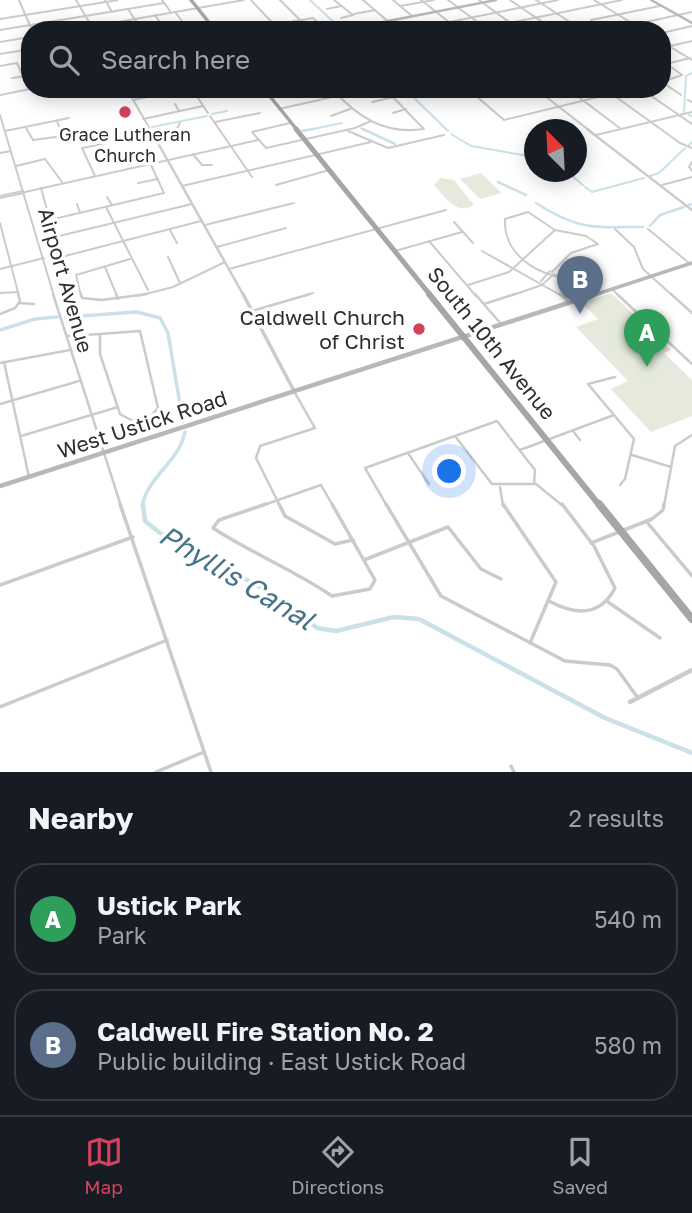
<!DOCTYPE html>
<html lang="en">
<head>
<meta charset="utf-8">
<style>
  :root { --surface:#171b24; --page:#242831; --text:#f1f3f6; --muted:#9ea1a6; --line:#363941; --accent:#d3435b }
  body { margin:0; font-family:"Golos Text",sans-serif; background:var(--page); color:var(--text) }
  .compass { position:absolute; left:524px; top:119px; width:63px; height:63px; border-radius:50%; background:var(--surface); box-shadow:0 4px 18px #0003; rotate:336deg }
  .you { position:absolute; left:450px; top:472px; width:24px; height:24px; margin:-18px; border:5px solid #fff; border-radius:50%; background:#1a73e8; box-shadow:0 0 0 10px #1a73e833 }
  .badge { display:grid; place-items:center; width:46px; height:46px; border-radius:50%; background:var(--accent); color:#fff; font-size:23px; font-weight:700 }
  .pin { position:absolute; translate:-50% -58px; filter:drop-shadow(0 2px 4px #0008) }
  .pin::after { content:''; position:absolute; top:37px; width:24px; height:21px; background:inherit; clip-path:polygon(0 0,100% 0,50% 100%) }
  .list { margin:0; padding:0; list-style:none }
  h2 { display:flex; justify-content:space-between; align-items:center; height:91px; margin:0; padding:0 28px; font-size:30px }
  h2 small { font-size:23px; font-weight:400; color:var(--muted) }
  .list li { display:grid; grid-template-columns:46px 1fr auto; gap:21px; align-items:center; box-sizing:border-box; height:112px; margin:0 14px 14px; padding:0 14px; border:2px solid var(--line); border-radius:28px }
  .list b { display:block; font-size:26px; white-space:nowrap }
  .list p { margin:0; font-size:23px; white-space:nowrap; color:var(--muted) }
  .list em { font-size:23px; font-style:normal; color:var(--muted) }
  .icon { flex:none; width:38px; height:38px; fill:none; stroke:currentColor; stroke-width:2; stroke-linecap:round; stroke-linejoin:round }
  .map { position:relative; flex:none; width:692px; height:772px; overflow:hidden }
  .search { position:absolute; background:var(--surface); box-shadow:0 4px 18px #0003; left:21px; right:21px; top:21px; height:77px; display:flex; align-items:center; gap:18px; box-sizing:border-box; padding:0 24px; border-radius:28px; color:var(--muted); font-size:26px }
  .sheet { height:343px; background:var(--surface) }
  nav { display:flex; justify-content:space-around; align-items:center; box-sizing:border-box; height:98px; border-top:2px solid var(--line); background:var(--surface); font-size:19px; color:var(--muted) }
  nav a { display:grid; justify-items:center; gap:4px }
  nav .on { color:var(--accent) }
  .map>svg:first-child { display:block }
  .green { fill:#e5eadd }
  .lines { fill:none; stroke-linecap:round; stroke-linejoin:round }
  .stream { stroke:#cce0e8; stroke-width:2 }
  .canal-far3 { stroke:#cce0e8; stroke-width:2 }
  .canal-far2 { stroke:#cce0e8; stroke-width:2.5 }
  .canal-far1 { stroke:#cce0e8; stroke-width:3.5 }
  .canal { stroke:#cce0e8; stroke-width:4.5 }
  .minor-far2 { stroke:#cbcbcb; stroke-width:2 }
  .minor-far1 { stroke:#cbcbcb; stroke-width:2.5 }
  .minor { stroke:#cbcbcb; stroke-width:3.5 }
  .tertiary-far3 { stroke:#cbcbcb; stroke-width:2 }
  .tertiary-far2 { stroke:#cbcbcb; stroke-width:2.5 }
  .tertiary-far1 { stroke:#cbcbcb; stroke-width:3.5 }
  .tertiary { stroke:#cbcbcb; stroke-width:4.5 }
  .secondary-far2 { stroke:#b8b8b8; stroke-width:2.5 }
  .secondary-far1 { stroke:#b8b8b8; stroke-width:3.5 }
  .secondary { stroke:#b8b8b8; stroke-width:4.5 }
  .primary-far3 { stroke:#a6a6a6; stroke-width:3.5 }
  .primary-far2 { stroke:#a6a6a6; stroke-width:5 }
  .primary-far1 { stroke:#a6a6a6; stroke-width:6 }
  .primary { stroke:#a6a6a6; stroke-width:8 }
  .poi-dot { fill:#d3435b; stroke:#fff; stroke-width:2.5 }
  .labels { text-anchor:middle; dominant-baseline:central; stroke-width:7; stroke-linejoin:round; paint-order:stroke }
  .far-poi-label { font-size:18px; fill:#2e2e2e; stroke:#fff }
  .street-label { font-size:21px; fill:#2e2e2e; stroke:#fff }
  .poi-label { font-size:21px; fill:#2e2e2e; stroke:#fff; text-anchor:end }
  .near-water-label { font-size:28px; font-style:italic; fill:#457488; stroke:#fff }
</style>
</head>
<body>
<div class="map">
<svg width="692" height="772" viewBox="0 0 692 772">
  <rect width="100%" height="100%" fill="#fff"/>
  <!-- green -->
  <g class="green">
    <path d="M 481,173 L 502,193 L 480,199 L 460,179 Z"/>
    <path d="M 440,178 L 454,180 L 474,205 C 457,216 445,197 434,185 Z"/>
    <path d="M 611,293 L 671,350 L 664,353 L 692,380 L 692,416 L 651,432 L 611,389 L 628,381 L 576,327 L 598,319 L 582,303 Z"/>
  </g>
  <g class="lines">
    <!-- stream -->
    <g class="stream">
      <path d="M 310,0 L 340,28"/>
      <path d="M 405,89 L 448,131"/>
      <path d="M 451,134 L 471,146 L 534,157"/>
      <path d="M 689,145 L 692,142"/>
      <path d="M 567,172 L 583,185"/>
      <path d="M 650,176 L 659,173 L 685,148"/>
      <path d="M 585,187 L 592,192 L 644,178"/>
    </g>
    <!-- canal-far3 -->
    <g class="canal-far3">
      <path d="M 684,112 L 686,76 L 692,73"/>
      <path d="M 212,114 L 227,111"/>
      <path d="M 689,115 L 692,116"/>
      <path d="M 152,127 L 207,116"/>
      <path d="M 361,128 L 366,131"/>
      <path d="M 134,131 L 147,128"/>
      <path d="M 304,131 L 342,123"/>
    </g>
    <!-- canal-far2 -->
    <g class="canal-far2">
      <path d="M 363,129 L 395,144"/>
      <path d="M 302,131 L 313,129"/>
      <path d="M 117,134 L 143,129"/>
      <path d="M 498,182 L 526,195"/>
      <path d="M 536,203 C 580,231 593,227 643,227"/>
      <path d="M 689,205 L 692,204"/>
      <path d="M 650,226 L 660,215 L 684,207"/>
    </g>
    <!-- canal-far1 -->
    <g class="canal-far1">
      <path d="M 66,317 L 137,312 L 160,318 L 168,333 L 183,422"/>
      <path d="M 0,330 L 35,319 L 57,317"/>
      <path d="M 142,506 C 148,476 179,462 185,432"/>
    </g>
    <!-- canal -->
    <path class="canal" d="M 143,504 L 145,521 L 160,533 L 276,596 L 317,628 L 336,631 L 394,617 L 419,619 L 605,718 L 692,753"/>
    <!-- minor-far2 -->
    <g class="minor-far2">
      <path d="M 19,0 L 32,30"/>
      <path d="M 105,0 L 112,12"/>
      <path d="M 162,0 L 170,11"/>
      <path d="M 251,0 L 279,30"/>
      <path d="M 280,0 L 300,20"/>
      <path d="M 334,0 L 353,15"/>
      <path d="M 363,0 L 398,30"/>
      <path d="M 393,0 L 412,16"/>
      <path d="M 448,0 L 488,30"/>
      <path d="M 479,0 L 520,30"/>
      <path d="M 510,0 L 554,30"/>
      <path d="M 536,0 L 582,30"/>
      <path d="M 594,0 L 643,30"/>
      <path d="M 400,6 L 434,0"/>
      <path d="M 128,9 L 142,30"/>
      <path d="M 327,9 L 341,6"/>
      <path d="M 175,12 L 182,21"/>
      <path d="M 354,14 L 375,10"/>
      <path d="M 155,15 L 165,30"/>
      <path d="M 341,18 L 353,15"/>
      <path d="M 0,19 L 118,0"/>
      <path d="M 591,20 L 660,6"/>
      <path d="M 294,21 L 302,30"/>
      <path d="M 274,25 L 313,18 L 325,30"/>
      <path d="M 0,30 L 164,3"/>
      <path d="M 72,30 L 244,0"/>
      <path d="M 182,30 L 211,25"/>
      <path d="M 410,30 L 558,0"/>
      <path d="M 475,30 L 622,0"/>
      <path d="M 609,30 L 692,12"/>
      <path d="M 662,33 L 692,26"/>
      <path d="M 0,42 L 30,37"/>
      <path d="M 662,42 L 692,60"/>
      <path d="M 662,48 L 692,41"/>
      <path d="M 0,54 L 25,50"/>
      <path d="M 662,65 L 690,58"/>
      <path d="M 0,66 L 17,63 L 21,72 L 30,78"/>
      <path d="M 12,78 L 26,76"/>
      <path d="M 662,82 L 682,75 L 667,64"/>
      <path d="M 662,82 L 681,95"/>
      <path d="M 192,89 L 208,113"/>
      <path d="M 332,89 C 358,117 384,135 424,129 L 385,89"/>
      <path d="M 468,89 L 504,120 L 631,89"/>
      <path d="M 568,89 L 621,129"/>
      <path d="M 605,89 L 680,143 L 692,148"/>
      <path d="M 641,89 L 692,124"/>
      <path d="M 133,100 L 186,89"/>
      <path d="M 688,100 L 692,102"/>
      <path d="M 372,102 L 394,97"/>
      <path d="M 175,104 L 179,111"/>
      <path d="M 279,109 L 368,89"/>
      <path d="M 393,113 L 406,109"/>
      <path d="M 0,115 L 54,296"/>
      <path d="M 210,116 L 252,177"/>
      <path d="M 331,116 L 350,109"/>
      <path d="M 143,119 L 203,106"/>
      <path d="M 57,121 L 63,136"/>
      <path d="M 215,122 L 260,113"/>
      <path d="M 290,123 L 252,132 L 266,148 L 355,128 L 371,121"/>
      <path d="M 26,128 L 33,140 L 63,136"/>
      <path d="M 5,131 L 69,118"/>
      <path d="M 348,131 L 388,148 L 444,135"/>
      <path d="M 596,135 L 692,112"/>
      <path d="M 58,139 L 66,140 L 63,136"/>
      <path d="M 155,139 L 173,135 L 180,123"/>
      <path d="M 0,153 L 11,151"/>
      <path d="M 193,154 L 202,165 L 212,165"/>
      <path d="M 692,162 L 689,167 L 692,171"/>
      <path d="M 16,166 L 45,159 L 62,182"/>
      <path d="M 95,176 L 82,148 L 103,144"/>
      <path d="M 138,183 L 158,179"/>
      <path d="M 276,185 L 329,170"/>
      <path d="M 662,185 L 692,177"/>
      <path d="M 182,186 L 371,142"/>
      <path d="M 41,188 L 48,213 L 54,219 L 164,193 L 151,165"/>
      <path d="M 25,192 L 258,140"/>
      <path d="M 0,196 L 23,191"/>
      <path d="M 107,197 L 112,205"/>
      <path d="M 0,198 L 24,193"/>
      <path d="M 77,204 L 80,213"/>
      <path d="M 106,207 L 148,290"/>
      <path d="M 454,222 L 473,243"/>
      <path d="M 0,223 L 19,296"/>
      <path d="M 205,225 L 294,203"/>
      <path d="M 615,229 L 634,247 L 643,269 L 673,296"/>
      <path d="M 648,229 L 689,263"/>
      <path d="M 170,230 L 177,243"/>
      <path d="M 59,236 L 192,204"/>
      <path d="M 429,241 L 476,296"/>
      <path d="M 217,247 L 286,228"/>
      <path d="M 395,251 L 462,232"/>
      <path d="M 482,251 L 562,296"/>
      <path d="M 65,256 L 201,221"/>
      <path d="M 168,257 L 180,283"/>
      <path d="M 105,267 L 117,296"/>
      <path d="M 0,269 L 44,258"/>
      <path d="M 229,269 L 446,210"/>
      <path d="M 552,272 L 571,253 L 598,244 L 586,236 L 555,230 L 528,212 L 505,219 C 503,260 548,282 585,278"/>
      <path d="M 541,281 L 550,271"/>
      <path d="M 468,285 L 509,272 L 555,230"/>
      <path d="M 612,289 L 619,296"/>
      <path d="M 0,293 L 18,292"/>
      <path d="M 81,296 L 76,275 L 130,259"/>
      <path d="M 138,296 L 173,287 L 225,262"/>
      <path d="M 304,296 L 313,293"/>
      <path d="M 510,296 L 542,285 L 554,274"/>
    </g>
    <!-- minor-far1 -->
    <g class="minor-far1">
      <path d="M 53,294 L 121,506"/>
      <path d="M 81,294 L 82,298 L 102,300 L 147,294"/>
      <path d="M 116,294 L 118,299"/>
      <path d="M 475,294 L 502,325"/>
      <path d="M 560,294 L 568,301"/>
      <path d="M 617,294 L 692,364"/>
      <path d="M 671,294 L 692,313"/>
      <path d="M 19,303 L 34,304"/>
      <path d="M 484,304 L 515,294"/>
      <path d="M 252,311 L 310,294"/>
      <path d="M 0,314 L 15,308 L 20,301 L 18,294"/>
      <path d="M 140,331 L 158,408 L 150,417 L 133,421 L 120,414 L 100,354 L 100,334 Z"/>
      <path d="M 67,336 L 100,334"/>
      <path d="M 4,362 L 29,477"/>
      <path d="M 0,363 L 70,350"/>
      <path d="M 615,377 L 588,384 L 634,439 L 625,479 L 620,485"/>
      <path d="M 0,404 L 79,381"/>
      <path d="M 573,431 L 580,440"/>
      <path d="M 21,436 L 118,407"/>
      <path d="M 455,436 L 492,484 L 536,484 L 563,506"/>
      <path d="M 520,450 L 614,415"/>
      <path d="M 408,453 L 429,484"/>
      <path d="M 632,455 L 671,467"/>
      <path d="M 500,487 L 503,506"/>
      <path d="M 261,506 L 321,485 L 333,506"/>
      <path d="M 280,506 L 256,458 L 260,446 L 315,428 L 295,393"/>
      <path d="M 387,506 L 365,468 L 497,421 L 535,470 L 534,484"/>
      <path d="M 664,506 L 675,446 L 692,435"/>
    </g>
    <!-- minor -->
    <g class="minor">
      <path d="M 120,504 L 211,772"/>
      <path d="M 266,504 L 219,520 L 213,528 C 251,553 294,570 332,596 L 370,589 L 375,580 L 332,504"/>
      <path d="M 279,504 L 285,516 L 335,544 L 353,540"/>
      <path d="M 386,504 L 441,596 L 565,661 L 610,665 L 617,669 L 638,698"/>
      <path d="M 503,504 L 556,582 L 530,643"/>
      <path d="M 646,521 L 692,576"/>
      <path d="M 591,543 L 652,519 L 663,510 L 664,504"/>
      <path d="M 364,560 L 448,527 L 481,569 L 501,579"/>
      <path d="M 0,585 L 133,537"/>
      <path d="M 549,601 C 575,615 600,617 615,588 L 594,546 L 562,504"/>
      <path d="M 608,602 L 660,638"/>
      <path d="M 0,707 L 167,640"/>
      <path d="M 511,766 L 514,772"/>
      <path d="M 156,772 L 204,752"/>
    </g>
    <!-- tertiary-far3 -->
    <g class="tertiary-far3">
      <path d="M 76,0 L 94,30"/>
      <path d="M 421,0 L 459,30"/>
      <path d="M 127,89 L 151,131"/>
      <path d="M 536,89 L 590,131"/>
      <path d="M 0,95 L 30,89"/>
    </g>
    <!-- tertiary-far2 -->
    <g class="tertiary-far2">
      <path d="M 150,129 L 244,296"/>
      <path d="M 587,129 L 692,210"/>
    </g>
    <!-- tertiary-far1 -->
    <path class="tertiary-far1" d="M 243,294 L 294,391"/>
    <!-- tertiary -->
    <path class="tertiary" d="M 630,702 L 692,670"/>
    <!-- secondary-far2 -->
    <g class="secondary-far2">
      <path d="M 651,0 L 692,23"/>
      <path d="M 342,30 L 496,0"/>
    </g>
    <!-- secondary-far1 -->
    <path class="secondary-far1" d="M 591,296 L 692,263"/>
    <!-- secondary -->
    <path class="secondary" d="M 0,486 L 596,294"/>
    <!-- primary-far3 -->
    <g class="primary-far3">
      <path d="M 191,0 L 215,30"/>
      <path d="M 264,89 L 298,131"/>
    </g>
    <!-- primary-far2 -->
    <path class="primary-far2" d="M 296,129 L 431,296"/>
    <!-- primary-far1 -->
    <path class="primary-far1" d="M 429,294 L 600,506"/>
    <!-- primary -->
    <path class="primary" d="M 599,504 L 692,619"/>
  </g>
  <!-- markers -->
  <g class="poi-dot">
    <circle cx="125" cy="112" r="7"/>
    <circle cx="419" cy="329" r="7"/>
  </g>
  <g class="labels">
    <!-- far-poi labels -->
    <g class="far-poi-label">
      <text x="125" y="134">Grace Lutheran<tspan x="125" dy="21">Church</tspan></text>
    </g>
    <!-- street labels -->
    <g class="street-label">
      <text transform="translate(66 280) rotate(74)">Airport Avenue</text>
      <text transform="translate(492 343) rotate(51)">South 10th Avenue</text>
      <text transform="translate(142 424) rotate(-18)">West Ustick Road</text>
    </g>
    <!-- poi labels -->
    <g class="poi-label">
      <text x="405" y="317">Caldwell Church<tspan x="405" dy="24">of Christ</tspan></text>
    </g>
    <!-- near-water labels -->
    <g class="near-water-label">
      <text transform="translate(237 577) rotate(31)">Phyllis Canal</text>
    </g>
  </g>
</svg>
<svg class="compass" viewBox="-18 -18 36 36"><path d="M0-13l5 13h-10z" fill="#e53935"/><path d="M0 13l5-13h-10z" fill="#9ea1a6"/></svg>
<div class="you"></div>
<div class="pin badge" style="left:647px;top:367px;background:#2e9e5b">A</div>
<div class="pin badge" style="left:580px;top:314px;background:#5c6f8a">B</div>
<div class="search"><svg class="icon" aria-label="search" viewBox="0 0 24 24"><circle cx="10" cy="10" r="6"/><path d="M15 15l6 6"/></svg>Search here</div>
</div>
<section class="sheet">
<h2>Nearby<small>2 results</small></h2>
<ul class="list">
<li><span class="badge" style="background:#2e9e5b">A</span><div><b>Ustick Park</b><p>Park</p></div><em>540 m</em></li>
<li><span class="badge" style="background:#5c6f8a">B</span><div><b>Caldwell Fire Station No. 2</b><p>Public building · East Ustick Road</p></div><em>580 m</em></li>
</ul>
</section>
<nav>
<a class="on"><svg class="icon" aria-label="map" viewBox="0 0 24 24"><path d="M3 6l6-2 6 2 6-2v14l-6 2-6-2-6 2zM9 4v14M15 6v14"/></svg>Map</a>
<a><svg class="icon" aria-label="directions" viewBox="0 0 24 24"><path d="M12 3l9 9-9 9-9-9zM9 14v-3h6M13 9l2 2-2 2"/></svg>Directions</a>
<a><svg class="icon" aria-label="saved" viewBox="0 0 24 24"><path d="M7 4h10v16l-5-4-5 4z"/></svg>Saved</a>
</nav>
</body>
</html>
